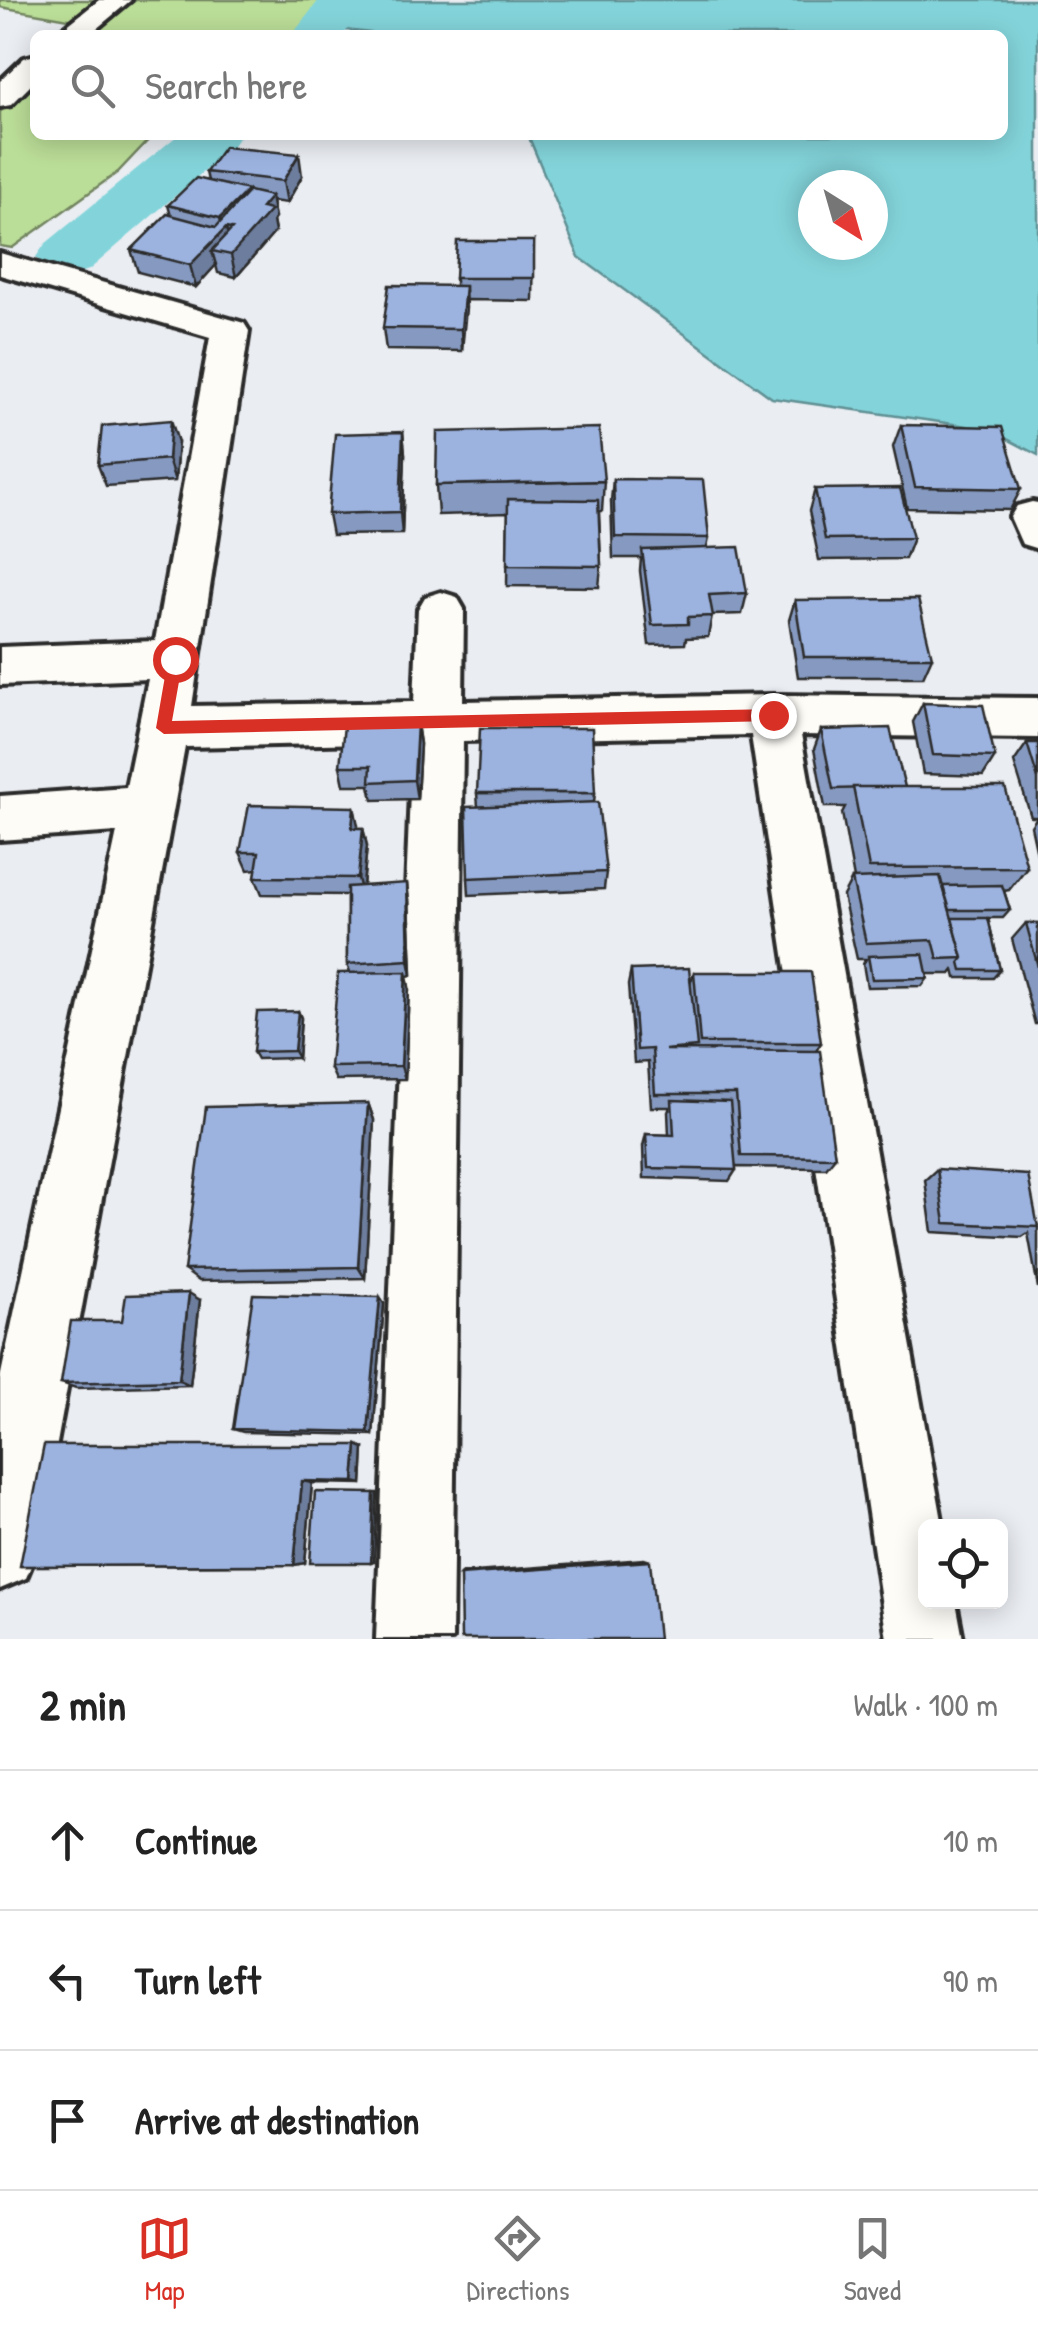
<!DOCTYPE html>
<html lang="en">
<head>
<meta charset="utf-8">
<style>
  :root { --surface:#fff; --page:#f6f6f6; --text:#222; --muted:#767676; --line:#e0e0e0; --accent:#d93025 }
  body { margin:0; font-family:"Patrick Hand",sans-serif; background:var(--page); color:var(--text) }
  .controls { position:absolute; right:30px; bottom:30px; display:grid; overflow:hidden; border-radius:15px; box-shadow:0 5px 25px #0003 }
  .controls button { width:90px; height:90px; display:grid; place-items:center; padding:0; border:0; border-bottom:2px solid var(--line); background:var(--surface); color:var(--text); font:50px sans-serif }
  .compass { position:absolute; left:798px; top:170px; width:90px; height:90px; border-radius:50%; background:var(--surface); box-shadow:0 5px 25px #0003; rotate:143deg }
  .stop { position:absolute; width:30px; height:30px; margin:-22px; border:8px solid #d93025; border-radius:50%; background:#fff }
  .stop.end { background:#d93025; border-color:#fff; box-shadow:0 2px 10px #0008 }
  .list { margin:0; padding:0; list-style:none }
  h2 { display:flex; justify-content:space-between; align-items:center; height:130px; margin:0; padding:0 40px; font-size:42px }
  h2 small { font-size:32px; font-weight:400; color:var(--muted) }
  .list li { display:grid; grid-template-columns:65px 1fr auto; gap:30px; align-items:center; box-sizing:border-box; height:140px; padding:0 40px; border-top:2px solid var(--line) }
  .list b { display:block; font-size:38px; white-space:nowrap }
  .list em { font-size:32px; font-style:normal; color:var(--muted) }
  .icon { flex:none; width:55px; height:55px; fill:none; stroke:currentColor; stroke-width:2; stroke-linecap:round; stroke-linejoin:round }
  .map { position:relative; flex:none; width:1038px; height:1639px; overflow:hidden }
  .search { position:absolute; background:var(--surface); box-shadow:0 5px 25px #0003; left:30px; right:30px; top:30px; height:110px; display:flex; align-items:center; gap:25px; box-sizing:border-box; padding:0 35px; border-radius:15px; color:var(--muted); font-size:38px }
  .sheet { height:550px; background:var(--surface) }
  nav { display:flex; justify-content:space-around; align-items:center; box-sizing:border-box; height:140px; border-top:2px solid var(--line); background:var(--surface); font-size:28px; color:var(--muted) }
  nav a { display:grid; justify-items:center; gap:5px }
  nav .on { color:var(--accent) }
  .map>svg:first-child { display:block }
  .green { fill:#badd97; stroke:#728461; stroke-width:2.5 }
  .water { fill:#83d4da; stroke:#609094; stroke-width:2.5; fill-rule:evenodd }
  .lines { fill:none; stroke-linecap:round; stroke-linejoin:round }
  .river { fill:#83d4da; fill-rule:evenodd }
  .street-casing { stroke:#2b2b2b; stroke-width:8 }
  .street { fill:#fdfcf7; fill-rule:evenodd }
  .wall { fill:#869ac1; stroke:#2b2b2b; stroke-width:2.5 }
  .shaded-wall { fill:#6d7d9d; stroke:#2b2b2b; stroke-width:2.5 }
  .building { fill:#9cb3e0; stroke:#2b2b2b; stroke-width:2.5 }
  .route { fill:#d93025 }
</style>
</head>
<body>
<div class="map">
<svg width="1038" height="1639" viewBox="0 0 1038 1639">
  <rect width="100%" height="100%" fill="#eaedf2"/>
  <filter id="ink" filterUnits="userSpaceOnUse"><feTurbulence type="fractalNoise" baseFrequency=".01" numOctaves="2"/><feDisplacementMap in="SourceGraphic" scale="20" xChannelSelector="R" yChannelSelector="G"/><feConvolveMatrix kernelMatrix="1 2 1 2 8 2 1 2 1" color-interpolation-filters="sRGB"/></filter>
  <g filter="url(#ink)">
    <!-- green -->
    <g class="green">
      <path d="M 0,0 L 105,0 L 74,20 L 0,7 Z"/>
      <path d="M 136,0 L 328,0 L 299,35 L 85,35 Z"/>
      <path d="M 35,76 L 35,135 L 153,135 L 118,172 L 12,248 L 0,246 L 0,112 Z"/>
    </g>
    <!-- water -->
    <path class="water" d="M 367,0 L 1038,0 L 1038,455 L 988,429 L 772,398 L 579,257 L 528,135 L 1003,135 L 1003,35 L 389,35 L 345,30 ZM 813,185 L 873,185 L 873,245 L 813,245 Z"/>
    <g class="lines">
      <!-- river -->
      <g class="river">
        <path d="M 319,0 L 370,0 L 343,35 L 292,35 Z"/>
        <path d="M 178,135 L 240,135 L 232,147 L 89,270 L 67,276 L 45,270 L 36,257 L 45,244 Z"/>
      </g>
      <defs>
        <g id="street">
          <path d="M 99,0 L 131,0 L 89,35 L 55,35 Z"/>
          <path d="M 35,55 L 35,81 L 11,105 L 0,107 L 0,81 L 24,58 Z"/>
          <path d="M 0,253 L 244,323 L 249,331 L 192,706 L 414,702 L 418,609 L 425,597 L 441,592 L 457,597 L 464,609 L 463,701 L 773,695 L 1038,698 L 1038,738 L 801,735 L 943,1526 L 926,1526 L 926,1602 L 956,1602 L 963,1639 L 887,1639 L 751,735 L 463,741 L 452,1639 L 376,1639 L 412,742 L 185,747 L 37,1552 L 26,1578 L 0,1589 L 0,1379 L 117,832 L 0,840 L 0,796 L 126,787 L 148,679 L 0,685 L 0,647 L 155,641 L 210,337 L 0,275 Z"/>
          <path d="M 1032,502 L 1038,503 L 1038,549 L 1022,544 L 1010,517 L 1017,506 Z"/>
        </g>
      </defs>
      <!-- street casing -->
      <use href="#street" class="street-casing"/>
      <!-- street -->
      <use href="#street" class="street"/>
    </g>
    <!-- wall -->
    <g class="wall">
      <path d="M 206,172 L 302,176 L 287,203 L 272,201 L 275,218 L 273,221 L 275,232 L 236,277 L 218,273 L 216,265 L 196,287 L 138,272 L 131,250 L 171,216 L 168,205 L 208,181 Z"/>
      <path d="M 534,241 L 533,301 L 465,300 L 462,351 L 386,350 L 383,328 L 455,286 L 455,278 Z"/>
      <path d="M 901,425 L 1021,489 L 1010,510 L 907,508 L 893,447 Z"/>
      <path d="M 403,432 L 405,454 L 402,534 L 332,535 L 328,514 Z"/>
      <path d="M 178,442 L 175,481 L 106,486 L 98,465 Z"/>
      <path d="M 613,479 L 709,538 L 707,548 L 747,593 L 742,614 L 712,615 L 708,637 L 686,638 L 685,644 L 649,645 L 640,571 L 641,558 L 613,558 L 611,501 Z"/>
      <path d="M 604,481 L 602,511 L 599,511 L 601,566 L 599,587 L 507,586 L 508,513 L 438,515 L 436,485 Z"/>
      <path d="M 815,489 L 913,538 L 905,559 L 819,560 L 809,511 Z"/>
      <path d="M 795,600 L 932,657 L 923,677 L 798,677 L 789,620 Z"/>
      <path d="M 923,703 L 995,757 L 983,776 L 923,774 L 913,722 Z"/>
      <path d="M 417,724 L 420,744 L 417,799 L 373,800 L 370,785 L 344,785 L 340,766 Z"/>
      <path d="M 821,730 L 905,787 L 1027,867 L 1009,890 L 1004,891 L 1010,910 L 1003,918 L 988,918 L 1000,970 L 993,978 L 956,978 L 954,970 L 951,974 L 927,974 L 928,978 L 922,986 L 867,987 L 863,964 L 866,959 L 857,959 L 843,896 L 852,879 L 854,879 L 842,813 L 845,807 L 825,807 L 814,749 Z"/>
      <path d="M 1027,743 L 1038,743 L 1038,858 L 1031,826 L 1037,817 L 1031,817 L 1014,762 Z"/>
      <path d="M 477,793 L 595,793 L 594,802 L 606,872 L 604,889 L 469,895 L 468,878 L 478,807 Z"/>
      <path d="M 354,807 L 358,828 L 363,828 L 367,846 L 363,886 L 409,899 L 412,975 L 407,976 L 409,987 L 405,1079 L 336,1080 L 330,1067 L 350,973 L 347,964 L 347,895 L 262,894 L 255,877 L 257,869 L 248,870 L 240,852 Z"/>
      <path d="M 1026,923 L 1038,923 L 1038,1024 L 1035,1024 L 1012,939 Z"/>
      <path d="M 631,970 L 690,984 L 694,972 L 821,1043 L 816,1051 L 835,1157 L 826,1168 L 735,1167 L 736,1170 L 729,1181 L 644,1178 L 643,1146 L 646,1134 L 669,1135 L 668,1112 L 670,1107 L 651,1107 L 648,1062 L 634,1063 L 628,985 Z"/>
      <path d="M 298,1011 L 301,1018 L 298,1058 L 257,1059 L 253,1052 Z"/>
      <path d="M 368,1103 L 374,1120 L 365,1278 L 199,1281 L 184,1270 Z"/>
      <path d="M 937,1169 L 1038,1225 L 1038,1288 L 1028,1233 L 1022,1237 L 932,1232 L 925,1180 Z"/>
      <path d="M 200,1300 L 190,1385 L 76,1388 L 61,1383 L 122,1321 Z"/>
      <path d="M 384,1304 L 373,1435 L 243,1432 L 233,1429 Z"/>
      <path d="M 357,1445 L 364,1448 L 362,1484 L 312,1483 L 305,1563 L 294,1565 L 20,1566 Z"/>
      <path d="M 644,1559 L 650,1561 L 460,1575 L 462,1573 Z"/>
    </g>
    <!-- shaded-wall -->
    <g class="shaded-wall">
      <path d="M 299,154 L 302,176 L 287,203 L 283,181 Z"/>
      <path d="M 248,190 L 252,212 L 232,229 L 226,228 L 231,250 L 212,251 L 216,265 L 196,287 L 190,265 L 223,231 L 220,218 Z"/>
      <path d="M 271,196 L 275,218 L 273,221 L 275,232 L 236,277 L 231,255 L 261,208 Z"/>
      <path d="M 465,286 L 466,308 L 462,351 L 461,329 Z"/>
      <path d="M 171,420 L 178,442 L 175,481 L 168,459 Z"/>
      <path d="M 403,432 L 405,454 L 402,534 L 400,512 Z"/>
      <path d="M 417,724 L 420,744 L 417,799 L 414,780 Z"/>
      <path d="M 354,807 L 358,825 L 356,846 L 352,828 Z"/>
      <path d="M 363,828 L 367,846 L 362,895 L 358,878 Z"/>
      <path d="M 407,883 L 409,899 L 412,975 L 409,960 Z"/>
      <path d="M 406,972 L 409,987 L 405,1079 L 401,1066 Z"/>
      <path d="M 298,1011 L 301,1018 L 298,1058 L 294,1051 Z"/>
      <path d="M 368,1103 L 374,1120 L 365,1278 L 358,1267 Z"/>
      <path d="M 189,1293 L 200,1300 L 190,1385 L 179,1380 Z"/>
      <path d="M 380,1297 L 384,1304 L 373,1435 L 368,1432 Z"/>
      <path d="M 357,1445 L 364,1448 L 362,1484 L 354,1482 Z"/>
      <path d="M 302,1481 L 312,1483 L 305,1563 L 294,1565 Z"/>
      <path d="M 374,1493 L 377,1493 L 374,1562 L 371,1563 Z"/>
    </g>
    <!-- building -->
    <g class="building">
      <path d="M 224,147 L 299,154 L 283,181 L 206,172 Z"/>
      <path d="M 196,178 L 248,190 L 220,218 L 168,205 Z"/>
      <path d="M 249,191 L 271,196 L 261,208 L 271,210 L 231,255 L 212,251 L 232,229 L 226,228 L 190,265 L 131,250 L 167,214 L 216,227 Z"/>
      <path d="M 457,241 L 534,241 L 534,278 L 455,278 Z"/>
      <path d="M 389,285 L 465,286 L 461,329 L 383,328 Z"/>
      <path d="M 171,420 L 168,459 L 98,465 L 102,426 Z"/>
      <path d="M 901,425 L 1002,427 L 1021,489 L 915,487 Z"/>
      <path d="M 599,428 L 604,481 L 436,485 L 437,432 Z"/>
      <path d="M 403,432 L 400,512 L 328,514 L 335,434 Z"/>
      <path d="M 613,479 L 703,480 L 709,538 L 615,537 Z"/>
      <path d="M 900,488 L 913,538 L 825,539 L 815,489 Z"/>
      <path d="M 508,499 L 598,500 L 601,566 L 507,565 Z"/>
      <path d="M 739,547 L 747,593 L 709,595 L 713,616 L 688,617 L 688,624 L 652,625 L 642,550 Z"/>
      <path d="M 918,599 L 932,657 L 804,657 L 795,600 Z"/>
      <path d="M 923,703 L 983,705 L 995,757 L 933,755 Z"/>
      <path d="M 417,724 L 414,780 L 370,782 L 371,766 L 340,766 L 344,725 Z"/>
      <path d="M 480,728 L 592,728 L 595,793 L 477,793 Z"/>
      <path d="M 890,728 L 905,787 L 833,789 L 821,730 Z"/>
      <path d="M 1027,743 L 1038,743 L 1038,779 Z"/>
      <path d="M 853,787 L 1005,787 L 1027,867 L 869,868 Z"/>
      <path d="M 598,802 L 606,872 L 468,878 L 466,807 Z"/>
      <path d="M 249,805 L 354,807 L 352,828 L 363,828 L 358,878 L 255,877 L 259,852 L 240,852 Z"/>
      <path d="M 940,876 L 963,958 L 938,959 L 933,940 L 866,943 L 852,879 Z"/>
      <path d="M 407,883 L 409,960 L 347,964 L 347,887 Z"/>
      <path d="M 1002,885 L 1010,910 L 950,910 L 943,886 Z"/>
      <path d="M 952,918 L 988,918 L 1000,970 L 962,970 L 960,962 L 963,958 Z"/>
      <path d="M 1026,923 L 1038,923 L 1038,967 Z"/>
      <path d="M 923,954 L 928,978 L 872,979 L 868,956 Z"/>
      <path d="M 689,968 L 697,1047 L 665,1050 L 820,1051 L 835,1157 L 741,1156 L 736,1094 L 655,1094 L 652,1049 L 637,1050 L 631,970 Z"/>
      <path d="M 406,972 L 401,1066 L 330,1067 L 338,973 Z"/>
      <path d="M 694,972 L 811,972 L 821,1043 L 700,1043 Z"/>
      <path d="M 298,1011 L 294,1051 L 253,1052 L 257,1012 Z"/>
      <path d="M 672,1100 L 730,1102 L 736,1170 L 648,1168 L 646,1134 L 674,1135 Z"/>
      <path d="M 368,1103 L 358,1267 L 184,1270 L 206,1107 Z"/>
      <path d="M 937,1169 L 1028,1175 L 1038,1227 L 945,1223 Z"/>
      <path d="M 189,1293 L 179,1380 L 61,1383 L 71,1321 L 122,1321 L 126,1295 Z"/>
      <path d="M 253,1294 L 380,1297 L 368,1432 L 233,1429 Z"/>
      <path d="M 44,1445 L 357,1445 L 354,1482 L 302,1481 L 294,1565 L 20,1566 Z"/>
      <path d="M 315,1492 L 374,1493 L 371,1563 L 310,1563 Z"/>
      <path d="M 650,1561 L 658,1639 L 461,1639 L 460,1575 Z"/>
    </g>
  </g>
  <!-- route -->
  <path class="route" d="M 175,654 L 183,659 L 172,721 L 773,709 L 780,715 L 773,721 L 164,734 L 156,728 L 168,659 Z"/>
</svg>
<div class="controls">
<button><svg class="icon" aria-label="locate" viewBox="0 0 24 24"><circle cx="12" cy="12" r="6"/><path d="M12 2v4M12 18v4M2 12h4M18 12h4"/></svg></button>
</div>
<svg class="compass" viewBox="-18 -18 36 36"><path d="M0-13l5 13h-10z" fill="#e53935"/><path d="M0 13l5-13h-10z" fill="#767676"/></svg>
<div class="stop" style="left:175px;top:659px"></div>
<div class="stop end" style="left:773px;top:715px"></div>
<div class="search"><svg class="icon" aria-label="search" viewBox="0 0 24 24"><circle cx="10" cy="10" r="6"/><path d="M15 15l6 6"/></svg>Search here</div>
</div>
<section class="sheet">
<h2>2 min<small>Walk · 100 m</small></h2>
<ul class="list">
<li><svg class="icon" aria-label="ahead" viewBox="0 0 24 24"><path d="M12 20V5M6 11l6-6 6 6"/></svg><div><b>Continue</b></div><em>10 m</em></li>
<li><svg class="icon" aria-label="left" viewBox="0 0 24 24"><path d="M17 20v-9H6M10 6l-5 5 5 5"/></svg><div><b>Turn left</b></div><em>90 m</em></li>
<li><svg class="icon" aria-label="arrive" viewBox="0 0 24 24"><path d="M6 21V4h12l-3 4 3 4H6"/></svg><div><b>Arrive at destination</b></div></li>
</ul>
</section>
<nav>
<a class="on"><svg class="icon" aria-label="map" viewBox="0 0 24 24"><path d="M3 6l6-2 6 2 6-2v14l-6 2-6-2-6 2zM9 4v14M15 6v14"/></svg>Map</a>
<a><svg class="icon" aria-label="directions" viewBox="0 0 24 24"><path d="M12 3l9 9-9 9-9-9zM9 14v-3h6M13 9l2 2-2 2"/></svg>Directions</a>
<a><svg class="icon" aria-label="saved" viewBox="0 0 24 24"><path d="M7 4h10v16l-5-4-5 4z"/></svg>Saved</a>
</nav>
</body>
</html>
